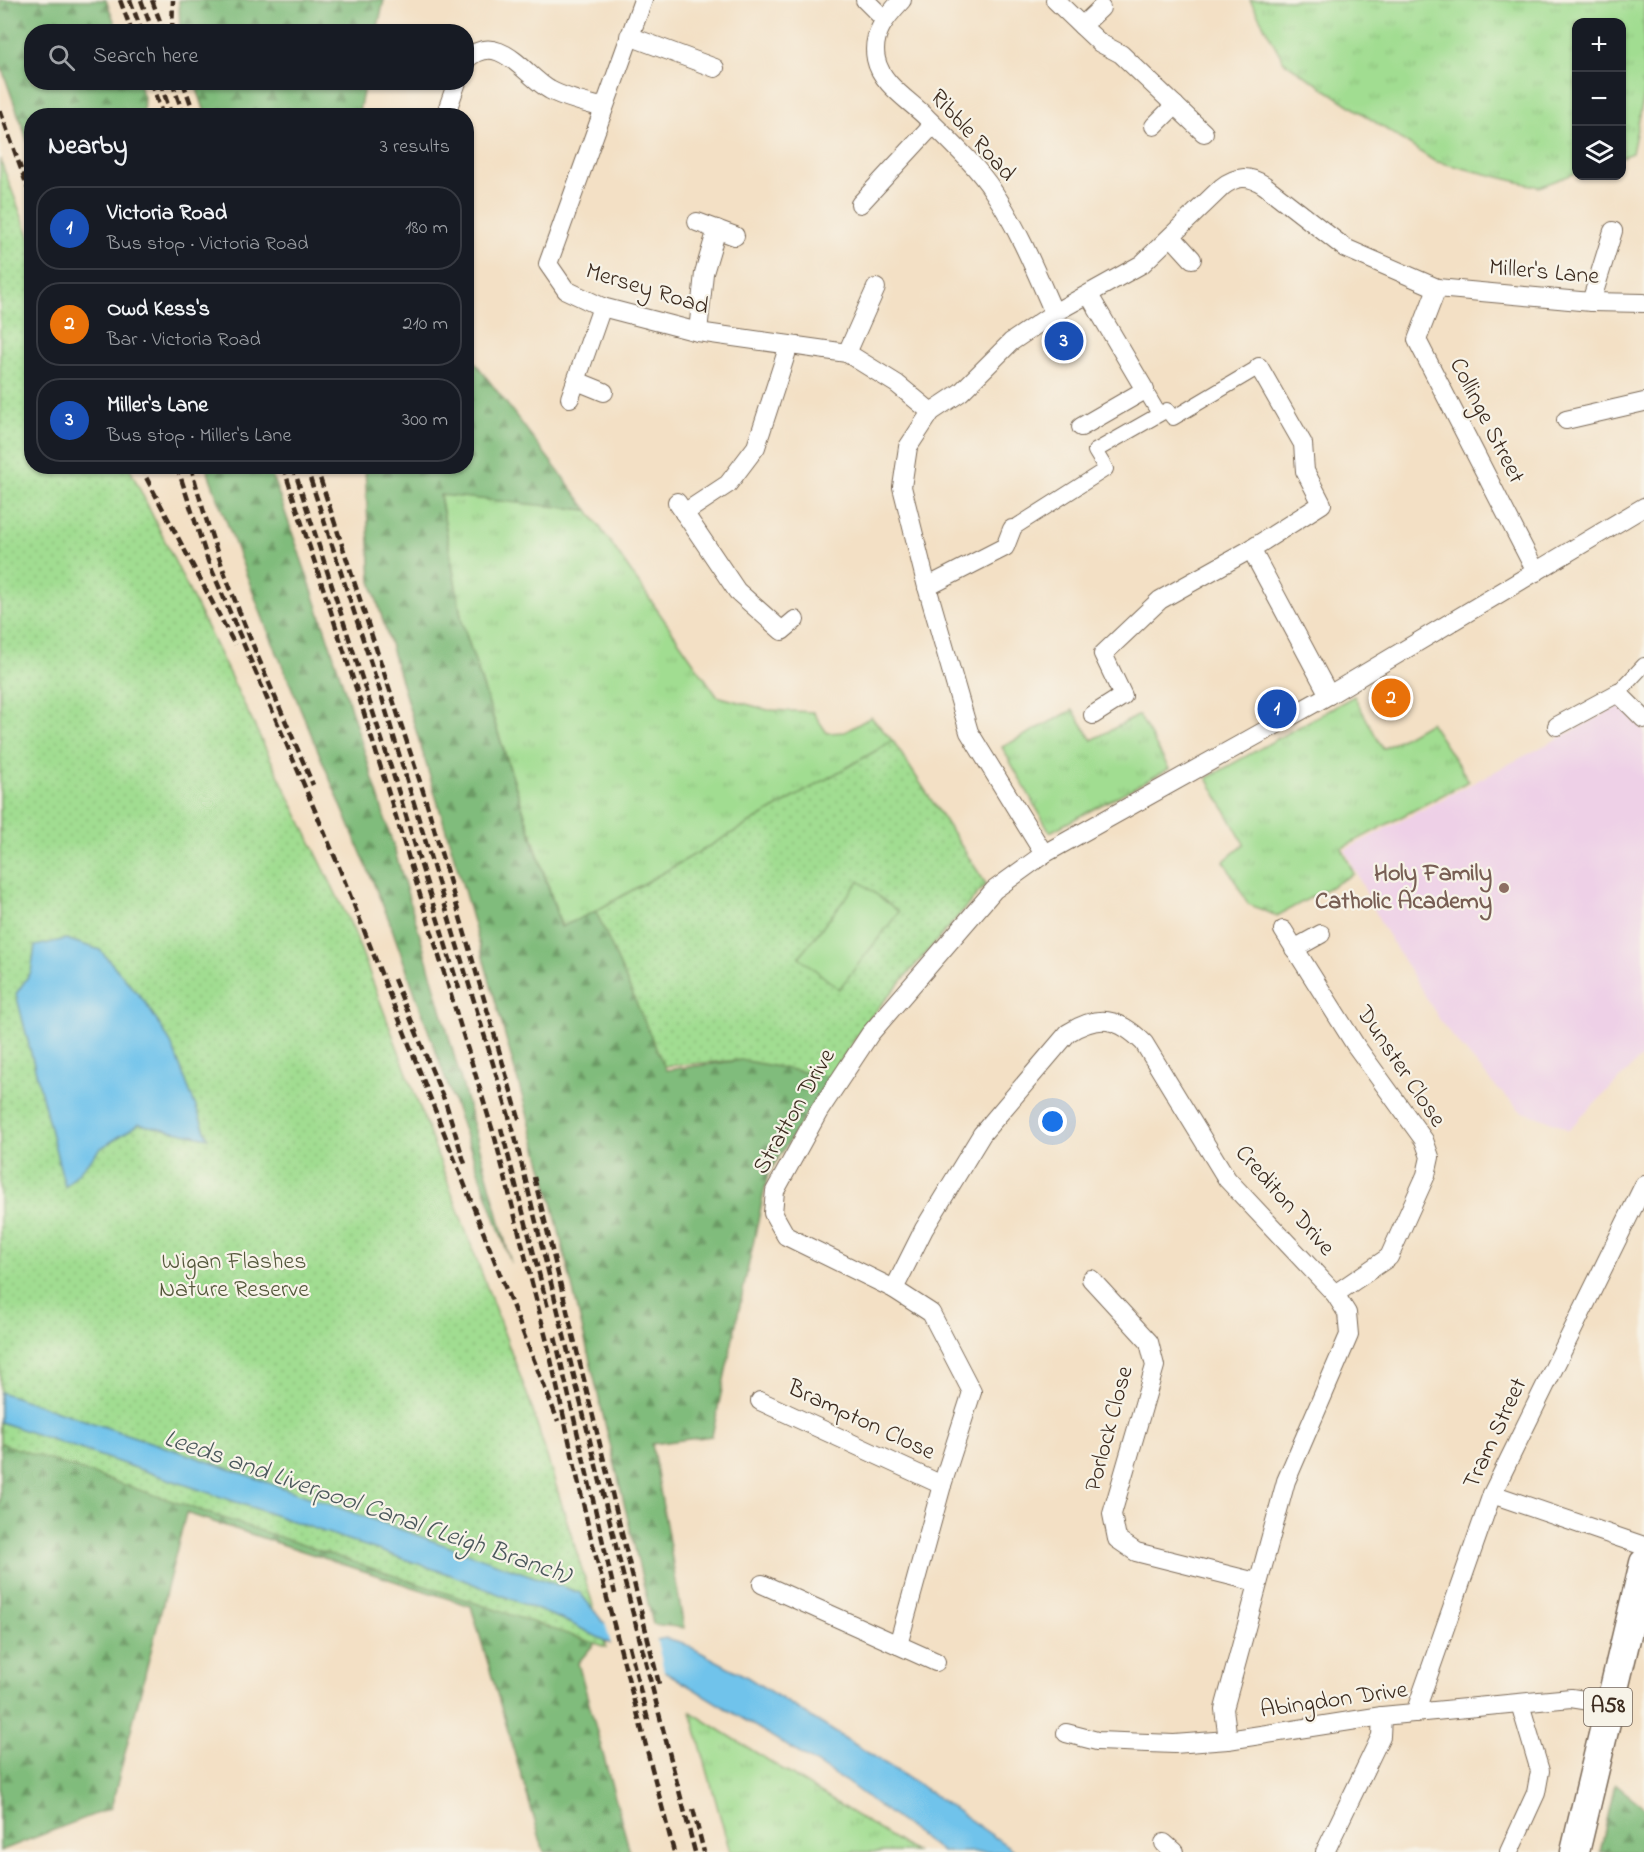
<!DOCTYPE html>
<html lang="en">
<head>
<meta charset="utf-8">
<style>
  :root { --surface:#171b24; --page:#242831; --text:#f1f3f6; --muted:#9ea1a6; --line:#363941; --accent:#1f6fb2 }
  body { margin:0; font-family:"Indie Flower",sans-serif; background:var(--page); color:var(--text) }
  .controls { position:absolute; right:18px; top:18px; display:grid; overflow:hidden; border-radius:12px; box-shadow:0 2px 4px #0004 }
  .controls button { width:54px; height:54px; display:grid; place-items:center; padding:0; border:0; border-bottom:2px solid var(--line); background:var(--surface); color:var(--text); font:30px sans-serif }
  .you { position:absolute; left:1053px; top:1122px; width:21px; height:21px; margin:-15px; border:4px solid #fff; border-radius:50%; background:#1a73e8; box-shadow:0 0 0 9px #1a73e833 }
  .badge { display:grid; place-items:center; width:39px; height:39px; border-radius:50%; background:var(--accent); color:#fff; font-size:20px; font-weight:700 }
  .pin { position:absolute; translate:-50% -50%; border:3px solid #fff; box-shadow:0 2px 6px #0006 }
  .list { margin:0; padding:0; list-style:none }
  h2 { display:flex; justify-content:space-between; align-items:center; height:78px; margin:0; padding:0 24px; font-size:26px }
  h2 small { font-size:20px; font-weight:400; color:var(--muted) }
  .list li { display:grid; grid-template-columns:39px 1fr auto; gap:18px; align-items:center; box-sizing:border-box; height:84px; margin:0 12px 12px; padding:0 12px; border:2px solid var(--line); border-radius:24px }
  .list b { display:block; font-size:22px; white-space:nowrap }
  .list p { margin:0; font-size:20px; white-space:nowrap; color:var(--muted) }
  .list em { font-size:20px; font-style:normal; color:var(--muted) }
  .icon { flex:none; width:33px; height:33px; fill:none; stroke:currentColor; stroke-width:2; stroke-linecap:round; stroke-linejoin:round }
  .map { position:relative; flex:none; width:1644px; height:1852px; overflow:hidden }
  .search { position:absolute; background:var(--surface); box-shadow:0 2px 4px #0004; left:24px; top:24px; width:450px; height:66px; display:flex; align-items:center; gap:15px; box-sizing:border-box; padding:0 21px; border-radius:24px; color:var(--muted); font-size:22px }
  .panel { position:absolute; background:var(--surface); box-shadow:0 2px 4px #0004; left:24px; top:108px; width:450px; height:366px; border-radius:24px }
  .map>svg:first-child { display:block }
  .built { fill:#eed0e7 }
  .grass { fill:url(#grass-tufts); stroke:#6e8458; stroke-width:1.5 }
  .forest { fill:url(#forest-firs); stroke:#5e734c; stroke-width:1.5 }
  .park { fill:url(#park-dots); stroke:#6e8458; stroke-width:1.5 }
  .garden { fill:#a1dd91; stroke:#6e8458; stroke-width:1.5 }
  .water { fill:#6fc3eb; stroke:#557684; stroke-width:1.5 }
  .pier { fill:#f3e0c5 }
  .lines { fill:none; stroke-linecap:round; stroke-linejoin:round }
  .pedestrian-casing { stroke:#7b6a58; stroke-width:16 }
  .minor-casing { stroke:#7b6a58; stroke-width:20 }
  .primary-casing { stroke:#7b6a58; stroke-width:31 }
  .pedestrian { stroke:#fff; stroke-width:14 }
  .minor { stroke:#fff; stroke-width:18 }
  .primary { stroke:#fff; stroke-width:28 }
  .rail { stroke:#3b2a1e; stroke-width:4.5; stroke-dasharray:9 4.5; stroke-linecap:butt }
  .education-dot { fill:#8d6e63; stroke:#f7f3e8; stroke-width:2 }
  .labels { text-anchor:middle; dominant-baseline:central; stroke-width:4.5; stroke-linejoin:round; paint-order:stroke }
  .shield { fill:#f7f3e8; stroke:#73665b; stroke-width:1.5 }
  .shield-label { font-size:22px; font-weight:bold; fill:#3b2a1e }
  .street-label { font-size:24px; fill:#3b2a1e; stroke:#f7f3e8 }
  .education-label { font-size:24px; font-weight:bold; fill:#785e54; stroke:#f7f3e8; text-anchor:end }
  .park-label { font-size:24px; fill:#54573b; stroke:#f7f3e8 }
  .water-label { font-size:26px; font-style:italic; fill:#4b585c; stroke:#f7f3e8 }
</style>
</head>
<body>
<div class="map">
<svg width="1644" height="1852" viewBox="0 0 1644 1852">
  <defs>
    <pattern id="grass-tufts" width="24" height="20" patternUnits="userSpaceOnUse" patternTransform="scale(1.5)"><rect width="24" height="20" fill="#a1dd91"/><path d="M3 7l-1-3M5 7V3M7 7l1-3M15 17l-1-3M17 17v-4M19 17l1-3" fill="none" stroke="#8cbe7d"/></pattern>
    <pattern id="forest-firs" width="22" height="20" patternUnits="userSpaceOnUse" patternTransform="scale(1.5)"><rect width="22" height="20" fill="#80bc7b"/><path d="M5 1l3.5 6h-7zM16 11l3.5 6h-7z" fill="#6a9964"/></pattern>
    <pattern id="park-dots" width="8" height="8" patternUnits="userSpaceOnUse" patternTransform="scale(1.5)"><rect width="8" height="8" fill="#a1dd91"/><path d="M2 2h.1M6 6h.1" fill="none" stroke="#8cbe7d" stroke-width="1.8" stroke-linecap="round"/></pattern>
  </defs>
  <rect width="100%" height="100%" fill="#f7f3e8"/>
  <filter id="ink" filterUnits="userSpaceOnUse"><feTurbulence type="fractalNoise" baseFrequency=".0167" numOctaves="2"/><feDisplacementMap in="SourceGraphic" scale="12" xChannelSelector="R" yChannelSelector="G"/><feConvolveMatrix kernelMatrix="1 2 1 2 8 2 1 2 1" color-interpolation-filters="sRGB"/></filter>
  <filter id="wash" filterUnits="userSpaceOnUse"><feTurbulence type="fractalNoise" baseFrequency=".008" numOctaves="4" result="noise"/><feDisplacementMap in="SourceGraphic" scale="24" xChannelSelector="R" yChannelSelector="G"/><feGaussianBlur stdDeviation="1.35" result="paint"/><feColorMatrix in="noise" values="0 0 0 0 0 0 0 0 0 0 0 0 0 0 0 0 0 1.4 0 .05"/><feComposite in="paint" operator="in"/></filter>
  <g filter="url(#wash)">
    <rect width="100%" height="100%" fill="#f3e0c5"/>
    <!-- built -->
    <path class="built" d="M 1620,706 L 1644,731 L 1644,1055 L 1568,1130 L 1558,1124 L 1521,1111 L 1494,1085 L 1443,1025 L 1383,927 L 1345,850 Z"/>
    <!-- grass -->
    <g class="grass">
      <path d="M 1250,0 L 1644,0 L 1644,95 L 1632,153 L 1622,157 L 1622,22 L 1576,22 L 1576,173 L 1539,187 L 1434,161 L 1284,62 Z"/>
      <path d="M 440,494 L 588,510 L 717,696 L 768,710 L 813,712 L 827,733 L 845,732 L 871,717 L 893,741 L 596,911 L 562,928 L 462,622 Z"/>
      <path d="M 1354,696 L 1383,749 L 1430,722 L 1469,781 L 1342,848 L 1354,874 L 1277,916 L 1248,904 L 1224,861 L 1244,844 L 1207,778 Z"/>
      <path d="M 1073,710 L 1092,740 L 1139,715 L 1169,769 L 1050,832 L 1002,747 Z"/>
      <path d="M 691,1712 L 915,1852 L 730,1852 Z"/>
    </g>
    <!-- forest -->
    <g class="forest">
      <path d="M 0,0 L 106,0 L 118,31 L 32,32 L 32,82 L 138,83 L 144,97 L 143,115 L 32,116 L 31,151 L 0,63 Z"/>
      <path d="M 179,0 L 384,0 L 377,31 L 180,32 Z"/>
      <path d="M 195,83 L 195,82 L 365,83 L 358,116 L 206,115 Z"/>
      <path d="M 467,352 L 588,510 L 440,495 L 462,622 L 561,927 L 596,911 L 666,1070 L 742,1060 L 830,1077 L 768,1174 L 712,1436 L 652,1444 L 684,1628 L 653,1624 L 551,1198 L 464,890 L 371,581 L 365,467 L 466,466 Z"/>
      <path d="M 206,467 L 269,467 C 363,728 439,995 511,1263 L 389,920 L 265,624 Z"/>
      <path d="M 0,1423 L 599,1638 L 578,1663 L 630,1852 L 544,1852 L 471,1606 L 186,1513 L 111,1808 L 0,1851 Z"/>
      <path d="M 1615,1784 L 1644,1807 L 1644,1852 L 1600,1852 Z"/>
    </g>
    <!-- park -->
    <g class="park">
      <path d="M 0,159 L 31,241 L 32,466 L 129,467 L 353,929 L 531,1405 L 606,1647 L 0,1443 Z"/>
      <path d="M 893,741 L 986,884 L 866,1022 L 830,1077 L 742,1060 L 664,1066 L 596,911 Z"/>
    </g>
    <!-- garden -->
    <path class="garden" d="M 859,881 L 899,912 L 839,989 L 799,957 Z"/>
    <!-- water -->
    <g class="water">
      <path d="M 66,939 L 100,950 L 145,1002 L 171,1043 L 208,1138 L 139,1124 L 101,1148 L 65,1187 L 16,994 L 31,972 L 35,946 Z"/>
      <path d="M 0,1392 L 204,1460 L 580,1593 L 603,1622 L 651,1641 L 666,1638 L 683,1643 L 747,1677 L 921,1786 L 1016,1852 L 942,1852 L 845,1781 L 666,1672 L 568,1622 L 451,1575 L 0,1422 Z"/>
    </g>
    <!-- pier -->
    <path class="pier" d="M 604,1618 L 652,1638 L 656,1637 L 665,1675 L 612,1648 Z"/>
  </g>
  <g filter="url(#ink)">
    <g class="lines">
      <defs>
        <g id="pedestrian">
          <path d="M 1145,390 L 1159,414"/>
          <path d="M 1012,529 L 1106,469 L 1095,451 L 1167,410 L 1173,418 L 1259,367"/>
          <path d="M 1618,693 L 1644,665"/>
        </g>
        <g id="minor">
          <path d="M 643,0 L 548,264 L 566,290 L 602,307 L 698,332 L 847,353 L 897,384 L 931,412"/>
          <path d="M 865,0 L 884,19"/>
          <path d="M 902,0 C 886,17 871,34 876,59 C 881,84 909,100 926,117 C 946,137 978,167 993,191 C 1018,228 1036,272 1054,313"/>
          <path d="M 1055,0 L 1082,26 L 1101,8"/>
          <path d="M 1082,26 L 1100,43 L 1121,54 L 1204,133"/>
          <path d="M 629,36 L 715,68"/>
          <path d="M 466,60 C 498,29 525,76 550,90 C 567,99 586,103 604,108"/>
          <path d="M 445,116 L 457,82"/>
          <path d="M 1154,126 L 1175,105"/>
          <path d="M 860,204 L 933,125"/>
          <path d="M 697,222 L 735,236"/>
          <path d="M 1172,237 L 1192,259"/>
          <path d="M 1437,288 L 1417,340 L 1536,572"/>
          <path d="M 1591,302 L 1613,231"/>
          <path d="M 698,332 L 704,273 L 717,229"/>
          <path d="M 847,353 L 876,288"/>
          <path d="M 577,381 L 604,392"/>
          <path d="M 570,398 L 602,307"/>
          <path d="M 1566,420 L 1644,402"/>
          <path d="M 1081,427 L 1145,390 L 1089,295"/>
          <path d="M 677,502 L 737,591 L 782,631 L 795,620"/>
          <path d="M 684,513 L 728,484 L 756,447 L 789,345"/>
          <path d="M 1251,549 L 1329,695"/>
          <path d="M 927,587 L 1005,547 L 1012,529"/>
          <path d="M 1093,715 L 1123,696 L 1103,654 L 1160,600 L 1251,549 L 1322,504 L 1305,471 L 1303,444 L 1259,367"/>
          <path d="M 1557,726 L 1618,693 L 1644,719"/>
          <path d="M 1044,854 L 969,732 L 927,587 L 902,487 L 908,447 L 931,412 L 961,392 L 1011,342 L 1054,313 L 1142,264 L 1222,187 C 1236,176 1248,175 1264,185 L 1345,248 L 1437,288 L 1591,302 L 1644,303"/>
          <path d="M 1283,930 L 1356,1046 L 1424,1140 L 1430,1157 L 1426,1175 L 1389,1257 L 1335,1294"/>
          <path d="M 1294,949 L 1321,934"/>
          <path d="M 1091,1279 L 1149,1342 L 1155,1366 L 1112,1514 L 1117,1539 L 1136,1552 L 1256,1582"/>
          <path d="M 894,1289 L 924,1229 L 982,1134 L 1068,1033 C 1098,1014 1118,1017 1144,1043 L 1227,1179 L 1335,1294 L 1347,1313 L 1349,1335 L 1286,1481 L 1224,1709 L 1228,1740"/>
          <path d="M 760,1401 L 942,1485"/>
          <path d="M 1492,1494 L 1644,1546"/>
          <path d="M 762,1584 L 936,1662"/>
          <path d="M 898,1645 L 942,1485 L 972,1392 L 931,1313 L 894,1289 L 786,1236 L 773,1213 L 775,1191 L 819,1111 L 870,1034 L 994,890 L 1044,854 L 1329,695 L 1644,507"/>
          <path d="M 1415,1713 L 1492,1494 L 1644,1185"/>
          <path d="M 1066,1733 L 1097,1741 L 1174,1744 L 1228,1740 L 1382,1716 L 1571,1698 L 1609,1704"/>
          <path d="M 1164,1843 L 1174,1852"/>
          <path d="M 1325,1852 L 1381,1736 L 1382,1716"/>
          <path d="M 1509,1852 L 1536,1793 L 1540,1771 L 1520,1704"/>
        </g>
        <path id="primary" d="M 1575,1852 L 1644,1563"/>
      </defs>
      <!-- pedestrian casing -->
      <use href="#pedestrian" class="pedestrian-casing"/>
      <!-- minor casing -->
      <use href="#minor" class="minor-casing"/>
      <!-- primary casing -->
      <use href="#primary" class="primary-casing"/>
      <!-- pedestrian -->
      <use href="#pedestrian" class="pedestrian"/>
      <!-- minor -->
      <use href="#minor" class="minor"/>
      <!-- primary -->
      <use href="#primary" class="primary"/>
      <!-- rail -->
      <g class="rail">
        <path d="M 120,0 L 132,32"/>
        <path d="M 130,0 L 142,32"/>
        <path d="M 141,0 L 153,32"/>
        <path d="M 152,0 L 164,32"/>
        <path d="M 172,32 L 173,0"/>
        <path d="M 151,82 L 163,116"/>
        <path d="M 160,82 L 172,116"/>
        <path d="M 172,82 L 184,116"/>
        <path d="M 183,82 L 195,116"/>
        <path d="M 0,110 L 32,200"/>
        <path d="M 140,466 L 235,645"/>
        <path d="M 177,466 L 208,561 L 337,862 L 558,1421"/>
        <path d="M 191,466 C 219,577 269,681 313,785"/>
        <path d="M 283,466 L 359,697 L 495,1138 L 547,1342 L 590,1534 L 674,1852"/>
        <path d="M 293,466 L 394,777 L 460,992"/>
        <path d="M 306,466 L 379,688 L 514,1133 L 625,1583 L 695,1852"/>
        <path d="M 316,466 L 423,791 L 520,1122"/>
        <path d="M 394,979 L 446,1104 L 465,1164"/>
        <path d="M 501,1128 L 548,1308"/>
        <path d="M 534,1177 L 659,1684"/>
        <path d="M 555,1337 L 615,1594"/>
        <path d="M 629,1646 L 649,1724"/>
        <path d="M 693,1809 L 704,1852"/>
      </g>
    </g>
  </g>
  <!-- markers -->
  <circle class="education-dot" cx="1504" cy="888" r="6"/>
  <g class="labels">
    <!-- shield labels -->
    <rect class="shield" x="1584" y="1688" width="48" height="38" rx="4.5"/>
    <g class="shield-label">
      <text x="1608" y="1707">A58</text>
    </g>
    <!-- street labels -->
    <g class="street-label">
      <text transform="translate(972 136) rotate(48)">Ribble Road</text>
      <text transform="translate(1544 273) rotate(5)">Miller's Lane</text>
      <text transform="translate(647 290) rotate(17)">Mersey Road</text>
      <text transform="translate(1486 421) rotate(63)">Collinge Street</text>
      <text transform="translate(1400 1067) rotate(56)">Dunster Close</text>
      <text transform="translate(795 1112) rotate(-60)">Stratton Drive</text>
      <text transform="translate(1284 1201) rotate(49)">Crediton Drive</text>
      <text transform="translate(861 1421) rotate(25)">Brampton Close</text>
      <text transform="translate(1110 1429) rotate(-75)">Porlock Close</text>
      <text transform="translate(1496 1434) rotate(-65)">Tram Street</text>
      <text transform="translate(1334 1701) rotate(-8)">Abingdon Drive</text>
    </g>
    <!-- education labels -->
    <g class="education-label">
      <text x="1492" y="874">Holy Family<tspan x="1492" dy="28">Catholic Academy</tspan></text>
    </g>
    <!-- park labels -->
    <g class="park-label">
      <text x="234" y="1262">Wigan Flashes<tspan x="234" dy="28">Nature Reserve</tspan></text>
    </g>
    <!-- water labels -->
    <g class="water-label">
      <text transform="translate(367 1508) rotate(19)">Leeds and Liverpool Canal (Leigh Branch)</text>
    </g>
  </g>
</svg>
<div class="controls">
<button>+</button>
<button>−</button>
<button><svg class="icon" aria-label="layers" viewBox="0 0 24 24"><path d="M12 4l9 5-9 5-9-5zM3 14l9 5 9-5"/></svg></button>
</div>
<div class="you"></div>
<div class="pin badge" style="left:1277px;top:709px;background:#1a4fb4">1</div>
<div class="pin badge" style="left:1391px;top:698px;background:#e8710a">2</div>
<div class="pin badge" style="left:1064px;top:341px;background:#1a4fb4">3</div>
<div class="search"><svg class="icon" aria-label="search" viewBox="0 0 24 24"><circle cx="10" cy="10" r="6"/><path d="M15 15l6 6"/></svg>Search here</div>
<section class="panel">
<h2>Nearby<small>3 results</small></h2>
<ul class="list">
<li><span class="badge" style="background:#1a4fb4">1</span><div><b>Victoria Road</b><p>Bus stop · Victoria Road</p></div><em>180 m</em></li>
<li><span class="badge" style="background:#e8710a">2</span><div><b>Owd Kess's</b><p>Bar · Victoria Road</p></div><em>210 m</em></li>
<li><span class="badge" style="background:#1a4fb4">3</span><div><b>Miller's Lane</b><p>Bus stop · Miller's Lane</p></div><em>300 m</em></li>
</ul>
</section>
</div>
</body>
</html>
